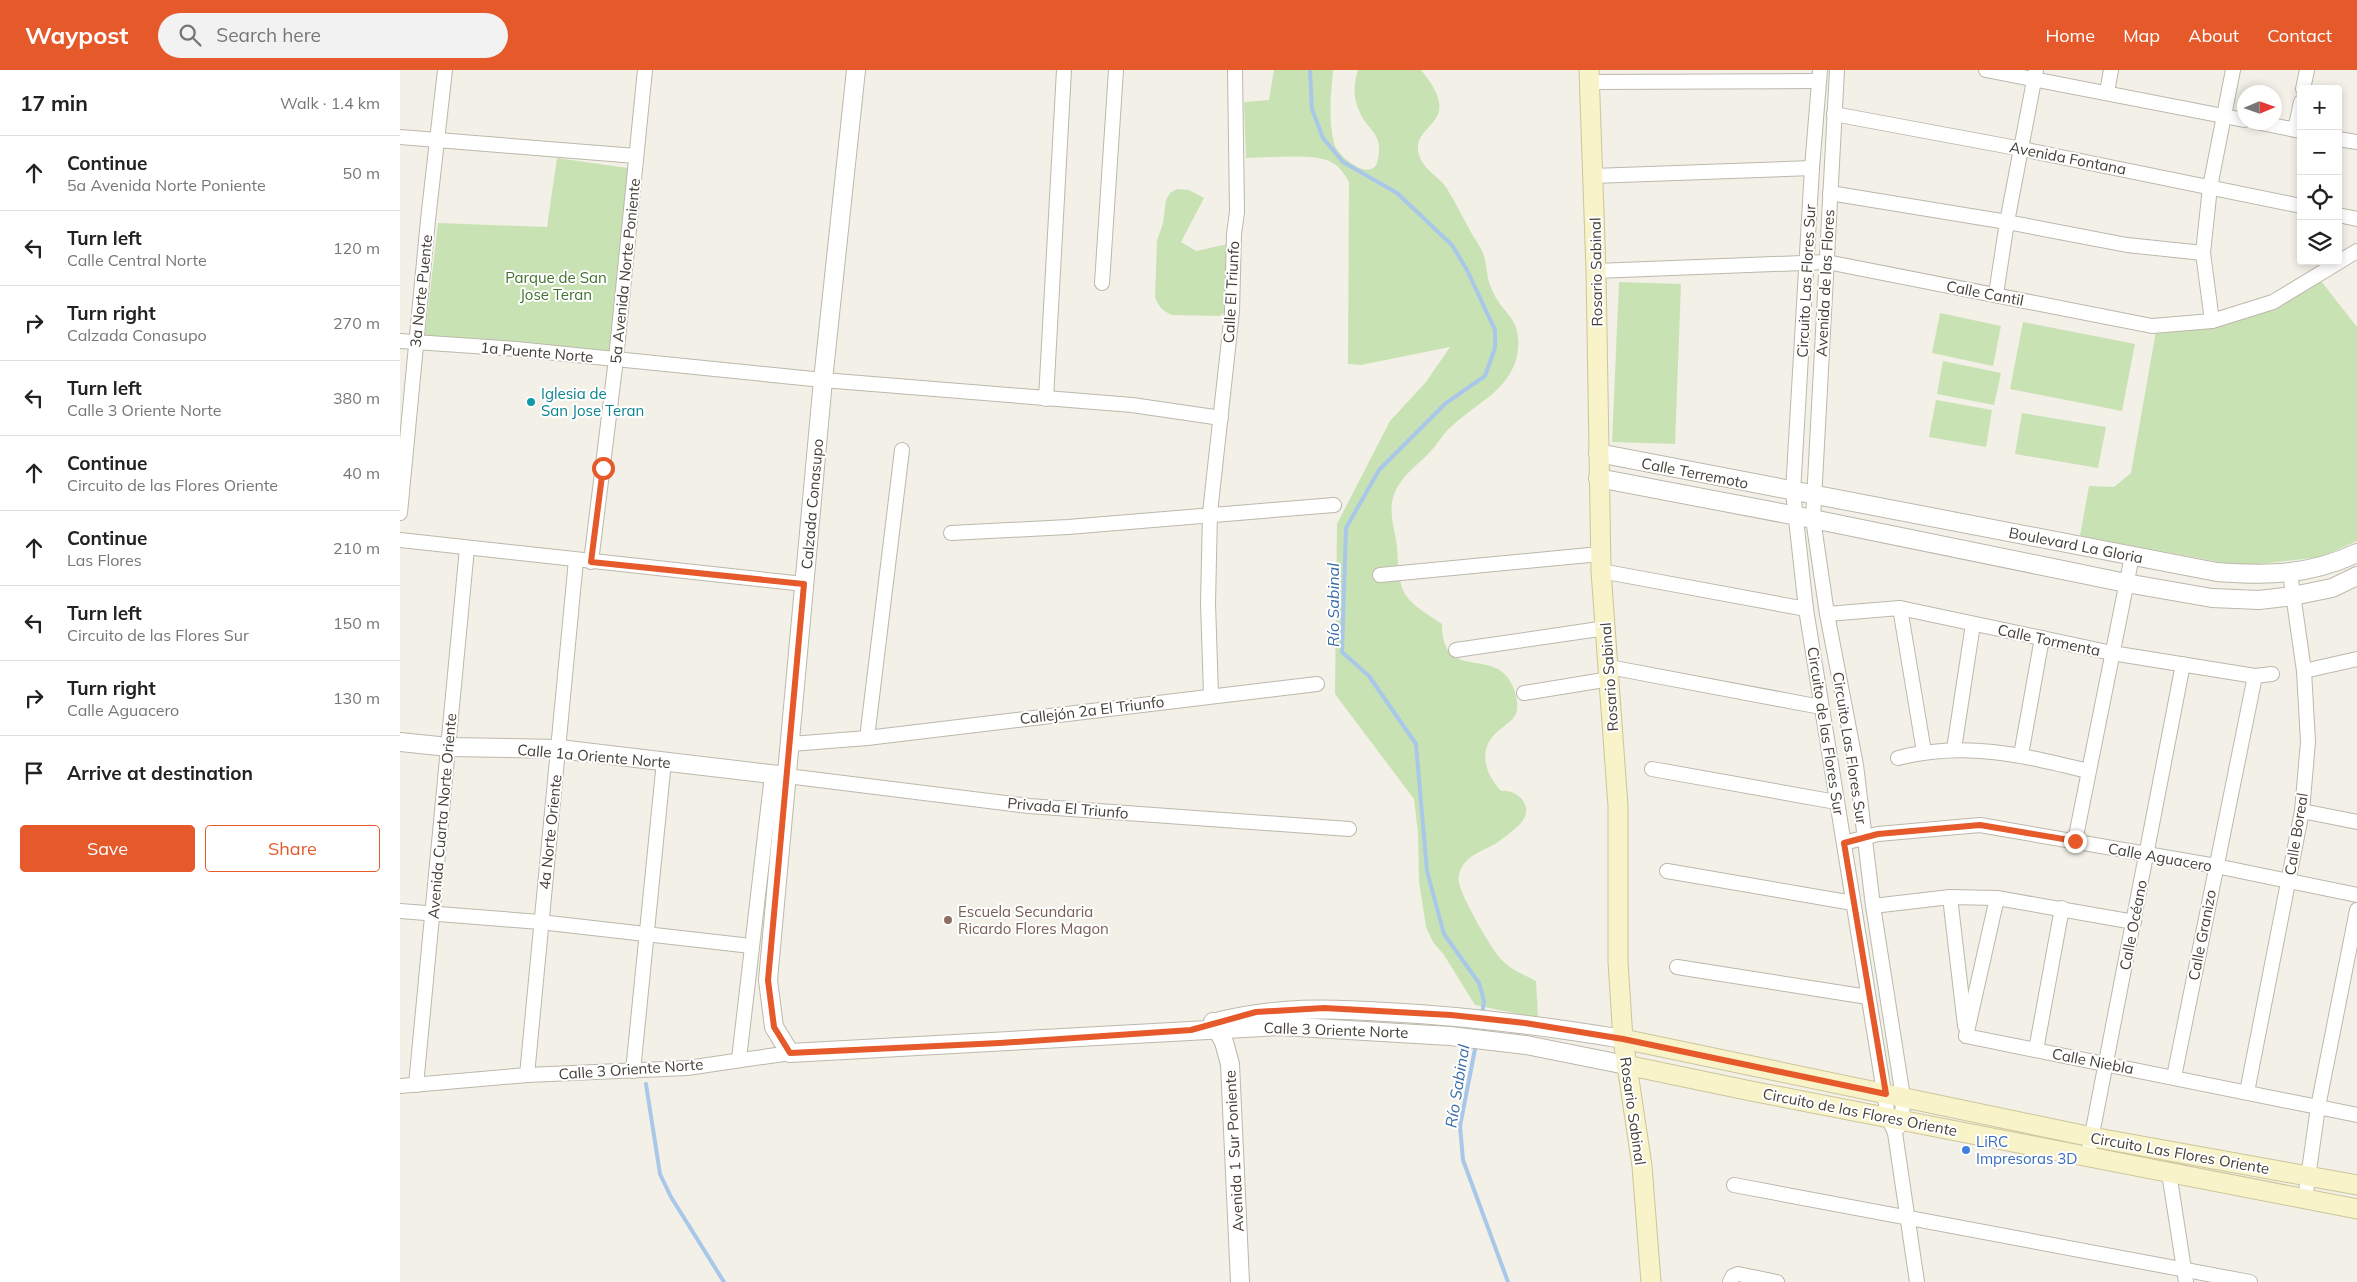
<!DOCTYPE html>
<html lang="en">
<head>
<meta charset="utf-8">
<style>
  :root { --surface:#fff; --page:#f2f2f2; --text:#222; --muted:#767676; --line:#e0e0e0; --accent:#e6592a }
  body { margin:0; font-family:Mulish,sans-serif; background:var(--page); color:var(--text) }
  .controls { position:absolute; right:15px; top:15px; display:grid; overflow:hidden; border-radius:5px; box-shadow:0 2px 8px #0003 }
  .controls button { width:45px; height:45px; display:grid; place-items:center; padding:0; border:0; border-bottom:1px solid var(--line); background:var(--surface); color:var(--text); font:25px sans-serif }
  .compass { position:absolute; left:1837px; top:15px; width:45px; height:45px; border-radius:50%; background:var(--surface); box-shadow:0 2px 8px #0003; rotate:88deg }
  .stop { position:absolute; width:15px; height:15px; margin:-11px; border:4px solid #e6592a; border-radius:50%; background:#fff }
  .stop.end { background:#e6592a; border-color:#fff; box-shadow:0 1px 5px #0008 }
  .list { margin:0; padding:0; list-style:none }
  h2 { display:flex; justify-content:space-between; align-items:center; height:65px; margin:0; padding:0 20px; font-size:21px }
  h2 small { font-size:16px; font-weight:400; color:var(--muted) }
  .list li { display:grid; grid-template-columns:32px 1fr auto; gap:15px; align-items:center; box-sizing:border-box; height:75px; padding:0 20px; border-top:1px solid var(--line) }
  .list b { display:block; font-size:19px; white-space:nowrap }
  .list p { margin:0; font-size:16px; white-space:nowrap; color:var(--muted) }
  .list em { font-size:16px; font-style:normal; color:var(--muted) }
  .actions { display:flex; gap:10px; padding:15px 20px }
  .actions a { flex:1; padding:11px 0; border:1px solid var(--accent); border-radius:5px; text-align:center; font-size:18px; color:var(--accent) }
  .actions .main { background:var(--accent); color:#fff }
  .icon { flex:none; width:28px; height:28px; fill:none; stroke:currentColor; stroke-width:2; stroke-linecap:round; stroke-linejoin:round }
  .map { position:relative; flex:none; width:1957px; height:1212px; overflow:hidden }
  header { display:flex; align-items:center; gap:30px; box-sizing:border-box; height:70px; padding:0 25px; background:var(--accent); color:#fff }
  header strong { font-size:24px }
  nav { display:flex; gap:28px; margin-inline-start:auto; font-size:18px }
  .search { width:350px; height:45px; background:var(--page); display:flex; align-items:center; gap:12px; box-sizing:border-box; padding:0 18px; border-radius:28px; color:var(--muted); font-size:19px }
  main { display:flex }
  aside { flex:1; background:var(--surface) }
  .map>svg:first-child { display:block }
  .green { fill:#c9e2b3 }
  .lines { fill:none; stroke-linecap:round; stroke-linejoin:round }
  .stream { stroke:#a9c8e9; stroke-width:4 }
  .minor-casing { stroke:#bcb8ab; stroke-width:16 }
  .tertiary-casing { stroke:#bcb8ab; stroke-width:20 }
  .secondary-casing { stroke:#cdc59a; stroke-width:21 }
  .minor { stroke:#fff; stroke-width:14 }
  .tertiary { stroke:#fff; stroke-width:18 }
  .secondary { stroke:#f9f3ca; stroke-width:19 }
  .route { stroke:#e6592a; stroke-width:6 }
  .culture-dot { fill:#0f9aa8; stroke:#fff; stroke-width:2 }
  .education-dot { fill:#8d6e63; stroke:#fff; stroke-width:2 }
  .shop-dot { fill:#3f7fe0; stroke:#fff; stroke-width:2 }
  .labels { text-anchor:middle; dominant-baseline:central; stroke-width:4; stroke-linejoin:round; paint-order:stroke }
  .street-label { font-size:15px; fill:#444037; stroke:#fff }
  .park-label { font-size:15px; fill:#42702f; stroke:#fff }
  .culture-label { font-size:15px; fill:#0d838f; stroke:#fff; text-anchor:start }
  .education-label { font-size:15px; fill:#785e54; stroke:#fff; text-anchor:start }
  .shop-label { font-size:15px; fill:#366cbe; stroke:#fff; text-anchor:start }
  .water-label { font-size:16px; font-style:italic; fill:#3a6ea6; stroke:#fff }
</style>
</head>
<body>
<header>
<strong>Waypost</strong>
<div class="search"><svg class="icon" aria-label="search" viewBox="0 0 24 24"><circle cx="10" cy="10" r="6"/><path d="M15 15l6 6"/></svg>Search here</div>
<nav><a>Home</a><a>Map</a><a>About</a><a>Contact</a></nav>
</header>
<main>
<aside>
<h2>17 min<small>Walk · 1.4 km</small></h2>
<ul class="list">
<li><svg class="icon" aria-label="ahead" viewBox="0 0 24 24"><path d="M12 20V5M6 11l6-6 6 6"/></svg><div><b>Continue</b><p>5a Avenida Norte Poniente</p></div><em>50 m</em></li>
<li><svg class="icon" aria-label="left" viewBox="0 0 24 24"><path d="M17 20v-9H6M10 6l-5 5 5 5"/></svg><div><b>Turn left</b><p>Calle Central Norte</p></div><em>120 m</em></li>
<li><svg class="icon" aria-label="right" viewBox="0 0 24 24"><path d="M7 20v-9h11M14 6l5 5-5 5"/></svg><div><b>Turn right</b><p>Calzada Conasupo</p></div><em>270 m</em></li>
<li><svg class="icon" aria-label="left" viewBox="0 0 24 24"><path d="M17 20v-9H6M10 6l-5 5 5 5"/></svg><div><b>Turn left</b><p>Calle 3 Oriente Norte</p></div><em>380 m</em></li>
<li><svg class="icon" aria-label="ahead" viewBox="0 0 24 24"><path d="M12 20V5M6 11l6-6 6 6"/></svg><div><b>Continue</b><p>Circuito de las Flores Oriente</p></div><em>40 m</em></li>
<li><svg class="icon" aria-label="ahead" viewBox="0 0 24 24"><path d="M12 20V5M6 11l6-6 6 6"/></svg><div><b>Continue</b><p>Las Flores</p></div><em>210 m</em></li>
<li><svg class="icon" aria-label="left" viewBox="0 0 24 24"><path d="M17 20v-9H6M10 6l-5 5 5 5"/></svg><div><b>Turn left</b><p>Circuito de las Flores Sur</p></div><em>150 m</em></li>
<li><svg class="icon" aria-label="right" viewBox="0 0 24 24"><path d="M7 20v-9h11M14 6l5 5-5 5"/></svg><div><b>Turn right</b><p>Calle Aguacero</p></div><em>130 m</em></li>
<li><svg class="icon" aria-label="arrive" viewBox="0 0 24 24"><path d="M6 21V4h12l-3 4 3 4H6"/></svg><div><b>Arrive at destination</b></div></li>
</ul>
<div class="actions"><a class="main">Save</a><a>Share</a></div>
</aside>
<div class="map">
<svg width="1957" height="1212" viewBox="0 0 1957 1212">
  <rect width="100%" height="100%" fill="#f2f0e7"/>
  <!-- green -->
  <g class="green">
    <path d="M 874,0 L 933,0 C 931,25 928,49 934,73 C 937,87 974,115 978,89 C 983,64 970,62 961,45 C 953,30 953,15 958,0 L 1021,0 C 1068,57 1009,51 1019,85 C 1023,99 1038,106 1046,117 C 1056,133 1064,150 1073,166 C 1077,172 1082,179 1084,186 C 1088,200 1086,208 1093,222 C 1103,244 1121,248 1118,279 C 1114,318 1078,332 1052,356 C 1043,363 1038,374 1030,382 C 1015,398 997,408 992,432 C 990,448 995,461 997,476 C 1000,527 1000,526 1042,554 C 1042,617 1100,571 1115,622 C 1122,648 1112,649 1096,663 C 1077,681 1086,705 1101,721 C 1118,719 1135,737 1121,753 C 1118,757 1100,771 1095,774 C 1084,780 1071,784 1063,795 C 1059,801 1057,809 1060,816 C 1063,829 1091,879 1101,889 C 1109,899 1125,905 1136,911 L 1138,948 L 1075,935 L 1044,885 L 1033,872 L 1026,857 L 1019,811 L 1018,763 L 1014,729 L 935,624 L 937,454 L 990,351 L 1026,312 L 1050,277 L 961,295 L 948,294 L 949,112 C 944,104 940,96 931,92 C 914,83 867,88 846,88 L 844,32 L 869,30 Z"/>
    <path d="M 157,88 L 228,98 L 210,282 L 25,265 L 38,153 L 147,157 Z"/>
    <path d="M 777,119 L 789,120 L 804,128 L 781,172 L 796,181 L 828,174 L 826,242 L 819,246 L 772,245 C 763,241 758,236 755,227 L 757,171 L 763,153 L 766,130 L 770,123 Z"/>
    <path d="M 1921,211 L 1957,257 L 1957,471 L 1921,487 L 1841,496 L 1680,466 L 1689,416 L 1714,417 L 1731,403 L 1756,261 C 1824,260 1863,244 1921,211 Z"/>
    <path d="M 1219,212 L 1281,214 L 1275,374 L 1212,372 Z"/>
    <path d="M 1540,243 L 1601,256 L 1593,296 L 1532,283 Z"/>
    <path d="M 1623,252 L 1735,274 L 1722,341 L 1610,319 Z"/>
    <path d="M 1543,291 L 1601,303 L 1594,335 L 1537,324 Z"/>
    <path d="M 1536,330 L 1592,340 L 1586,377 L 1529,367 Z"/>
    <path d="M 1622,343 L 1706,357 L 1698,398 L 1615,384 Z"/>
  </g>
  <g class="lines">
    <!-- stream -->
    <g class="stream">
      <path d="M 910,0 L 912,39 L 923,68 L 943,92 L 997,123 L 1052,175 L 1067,200 L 1095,260 L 1095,278 L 1085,306 L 1046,333 L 979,400 L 946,458 L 942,582 L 969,606 L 1016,674 L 1027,801 L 1044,864 L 1079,913 L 1084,931 L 1082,946"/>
      <path d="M 1076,974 L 1060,1056 L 1063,1090 L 1108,1212"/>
      <path d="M 246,1014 L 260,1104 L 271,1127 L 324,1212"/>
    </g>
    <defs>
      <g id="minor">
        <path d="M 1420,0 L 1412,98 L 1393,422 L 1406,539 L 1488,1047 L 1495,1063 L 1517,1212"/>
        <path d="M 1437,0 L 1413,449 L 1427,544 L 1456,695 L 1473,836 L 1503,1027 L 1502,1050 L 1498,1058"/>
        <path d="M 1586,0 L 1844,50"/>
        <path d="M 1190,12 L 1419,11"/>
        <path d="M 1903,19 L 1907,0"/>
        <path d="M 1707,22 L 1711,0"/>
        <path d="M 1434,44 L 1622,79 L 1901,136"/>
        <path d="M 1856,52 L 1901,61"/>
        <path d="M 1895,60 L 1901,32"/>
        <path d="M 0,67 L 236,86"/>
        <path d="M 1938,69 L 1957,72"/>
        <path d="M 1193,106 L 1412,98"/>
        <path d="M 1430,123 L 1607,152 L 1727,175 L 1803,183"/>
        <path d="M 1938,145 L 1957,149"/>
        <path d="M 1196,201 L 1427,192 L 1752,256 L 1812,251 L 1873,232 L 1957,181"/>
        <path d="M 702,213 L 716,0"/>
        <path d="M 1596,224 L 1607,152 L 1636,0"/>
        <path d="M 1812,251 L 1803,183 L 1810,117 L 1833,0"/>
        <path d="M 0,271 L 116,279 L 423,310 L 732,335 L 821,348"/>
        <path d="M 646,329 L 664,0"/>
        <path d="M 0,443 L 28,150 L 45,0"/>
        <path d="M 551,463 L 668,457 L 934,435"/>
        <path d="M 0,470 L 404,514"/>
        <path d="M 191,492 L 216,289 L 245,0"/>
        <path d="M 1201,501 L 1406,539"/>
        <path d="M 980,505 L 1200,484"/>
        <path d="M 1500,538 L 1524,682"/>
        <path d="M 1427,544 L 1500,538 L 1712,583 L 1855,606 L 1872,604"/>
        <path d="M 1056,580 L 1206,558"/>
        <path d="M 1209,597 L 1421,637"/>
        <path d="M 1904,601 L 1957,589"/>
        <path d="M 1124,623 L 1210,609"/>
        <path d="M 811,625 L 808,533 L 810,443 L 832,242 L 834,164 L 837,142 L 835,0"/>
        <path d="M 467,668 L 502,380"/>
        <path d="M 391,674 L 467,668 L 917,614"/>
        <path d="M 1554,679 L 1573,554"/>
        <path d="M 1621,685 L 1642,568"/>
        <path d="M 1498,688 C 1565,671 1622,685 1688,701"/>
        <path d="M 1252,699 L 1436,732"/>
        <path d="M 387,706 L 629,736 L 949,759"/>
        <path d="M 1902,741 L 1957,752"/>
        <path d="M 1675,771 L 1732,486"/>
        <path d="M 1444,773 L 1478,764 L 1580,755 L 1816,796 L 1957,825"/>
        <path d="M 1267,801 L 1453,833"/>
        <path d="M 1550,827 L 1565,956"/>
        <path d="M 1473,836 L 1550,827 L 1597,828 L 1734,852"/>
        <path d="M 0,841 L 140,852 L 351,876"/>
        <path d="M 1277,897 L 1468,927"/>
        <path d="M 1566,966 L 1957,1045"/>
        <path d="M 1566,966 L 1597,828"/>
        <path d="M 1636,980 L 1662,838"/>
        <path d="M 339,989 L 372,705"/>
        <path d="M 233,1001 L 264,691"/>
        <path d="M 127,1005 L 176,490"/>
        <path d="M 1774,1007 L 1855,606"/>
        <path d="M 16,1015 L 67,478"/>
        <path d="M 0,1016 L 127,1005 L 287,998 L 390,983"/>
        <path d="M 1847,1022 L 1902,741 L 1908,672 L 1904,601 L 1890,503"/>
        <path d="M 1690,1075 L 1783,594"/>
        <path d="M 1769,1103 L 1786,1212"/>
        <path d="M 1334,1115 L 1850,1212"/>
        <path d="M 1905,1129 L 1918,1037 L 1957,840"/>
        <path d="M 1330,1212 L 1333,1206 L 1338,1204 L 1377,1212"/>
      </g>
      <g id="tertiary">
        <path d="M 456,0 L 423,310 L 368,910 L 374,957 L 390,983 L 880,956 L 1050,966 L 1126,975 L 1226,995"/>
        <path d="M 1198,383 L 1817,502 C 1868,506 1910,505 1957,483"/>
        <path d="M 1198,408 L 1413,449 L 1726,513 L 1812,528 L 1859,530 L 1893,526 L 1932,518 L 1957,506"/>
        <path d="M 0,672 L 48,677 L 159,679 L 387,706"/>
        <path d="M 820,951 C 878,937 927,938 986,942 C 1066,946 1144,956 1223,969"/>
        <path d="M 813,952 L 824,972 L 830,994 L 840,1212"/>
      </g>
      <g id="secondary">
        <path d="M 1189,0 L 1196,201 L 1201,501 L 1218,736 L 1218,892 L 1223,969 L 1242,1096 L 1251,1212"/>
        <path d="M 1223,969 L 1692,1067 L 1957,1115"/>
        <path d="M 1226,995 L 1351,1021 L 1957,1139"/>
      </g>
    </defs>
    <!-- minor casing -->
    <use href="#minor" class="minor-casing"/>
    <!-- tertiary casing -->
    <use href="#tertiary" class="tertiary-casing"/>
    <!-- secondary casing -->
    <use href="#secondary" class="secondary-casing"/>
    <!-- minor -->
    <use href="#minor" class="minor"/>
    <!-- tertiary -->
    <use href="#tertiary" class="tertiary"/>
    <!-- secondary -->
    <use href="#secondary" class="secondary"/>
  </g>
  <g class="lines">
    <!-- route -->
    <path class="route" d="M 203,398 L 191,492 L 404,514 L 368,910 L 374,957 L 390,983 L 600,973 L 791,960 L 856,942 L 924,938 L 1051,945 L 1125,953 L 1223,969 L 1486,1024 L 1444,773 L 1478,764 L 1580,755 L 1675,771"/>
  </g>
  <!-- markers -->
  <circle class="culture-dot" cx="131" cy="332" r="5"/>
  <circle class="education-dot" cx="548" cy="850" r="5"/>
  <circle class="shop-dot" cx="1566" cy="1080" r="5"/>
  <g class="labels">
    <!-- street labels -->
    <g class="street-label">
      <text transform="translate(1668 88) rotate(11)">Avenida Fontana</text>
      <text transform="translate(225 201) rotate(-84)">5a Avenida Norte Poniente</text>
      <text transform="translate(1196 202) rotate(-91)">Rosario Sabinal</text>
      <text transform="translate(1406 211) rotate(-87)">Circuito Las Flores Sur</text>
      <text transform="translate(1425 213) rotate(-87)">Avenida de las Flores</text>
      <text transform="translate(21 221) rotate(-84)">3a Norte Puente</text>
      <text transform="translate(831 222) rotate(-87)">Calle El Triunfo</text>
      <text transform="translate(1585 223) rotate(11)">Calle Cantil</text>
      <text transform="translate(137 282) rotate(5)">1a Puente Norte</text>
      <text transform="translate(1295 403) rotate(11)">Calle Terremoto</text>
      <text transform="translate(412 434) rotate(-85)">Calzada Conasupo</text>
      <text transform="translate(1676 475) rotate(11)">Boulevard La Gloria</text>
      <text transform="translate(1649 570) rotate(12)">Calle Tormenta</text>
      <text transform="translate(1209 607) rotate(-94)">Rosario Sabinal</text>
      <text transform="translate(692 640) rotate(-7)">Callejón 2a El Triunfo</text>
      <text transform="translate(1426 661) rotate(81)">Circuito de las Flores Sur</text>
      <text transform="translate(1450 678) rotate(81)">Circuito Las Flores Sur</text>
      <text transform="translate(194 686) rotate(5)">Calle 1a Oriente Norte</text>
      <text transform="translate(668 738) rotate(5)">Privada El Triunfo</text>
      <text transform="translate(42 746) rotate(-85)">Avenida Cuarta Norte Oriente</text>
      <text transform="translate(150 762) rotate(-84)">4a Norte Oriente</text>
      <text transform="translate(1896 764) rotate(-81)">Calle Boreal</text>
      <text transform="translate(1760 787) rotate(10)">Calle Aguacero</text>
      <text transform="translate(1733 855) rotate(-79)">Calle Océano</text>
      <text transform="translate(1802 865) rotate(-79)">Calle Granizo</text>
      <text transform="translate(936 960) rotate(2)">Calle 3 Oriente Norte</text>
      <text transform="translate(1693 991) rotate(11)">Calle Niebla</text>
      <text transform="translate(231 999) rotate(-4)">Calle 3 Oriente Norte</text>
      <text transform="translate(1233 1041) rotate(82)">Rosario Sabinal</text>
      <text transform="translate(1460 1042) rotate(11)">Circuito de las Flores Oriente</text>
      <text transform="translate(834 1081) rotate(-93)">Avenida 1 Sur Poniente</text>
      <text transform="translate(1780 1083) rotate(10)">Circuito Las Flores Oriente</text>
    </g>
    <!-- park labels -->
    <g class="park-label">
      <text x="156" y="207">Parque de San<tspan x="156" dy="17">Jose Teran</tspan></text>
    </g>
    <!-- culture labels -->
    <g class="culture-label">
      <text x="141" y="323">Iglesia de<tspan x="141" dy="17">San Jose Teran</tspan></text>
    </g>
    <!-- education labels -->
    <g class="education-label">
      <text x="558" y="841">Escuela Secundaria<tspan x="558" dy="17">Ricardo Flores Magon</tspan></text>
    </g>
    <!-- shop labels -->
    <g class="shop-label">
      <text x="1576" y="1071">LiRC<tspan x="1576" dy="17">Impresoras 3D</tspan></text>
    </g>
    <!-- water labels -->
    <g class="water-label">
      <text transform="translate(933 535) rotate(-90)">Río Sabinal</text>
      <text transform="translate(1057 1016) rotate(-81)">Río Sabinal</text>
    </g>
  </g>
</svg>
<div class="controls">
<button>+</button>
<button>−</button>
<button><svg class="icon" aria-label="locate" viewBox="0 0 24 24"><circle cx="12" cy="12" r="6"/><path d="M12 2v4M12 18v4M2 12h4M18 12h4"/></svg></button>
<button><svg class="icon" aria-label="layers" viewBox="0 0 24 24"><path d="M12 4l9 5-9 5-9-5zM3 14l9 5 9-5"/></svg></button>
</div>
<svg class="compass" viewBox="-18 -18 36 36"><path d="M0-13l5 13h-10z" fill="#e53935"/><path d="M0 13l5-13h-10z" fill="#767676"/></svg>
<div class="stop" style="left:203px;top:398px"></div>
<div class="stop end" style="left:1675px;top:771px"></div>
</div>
</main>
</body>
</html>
